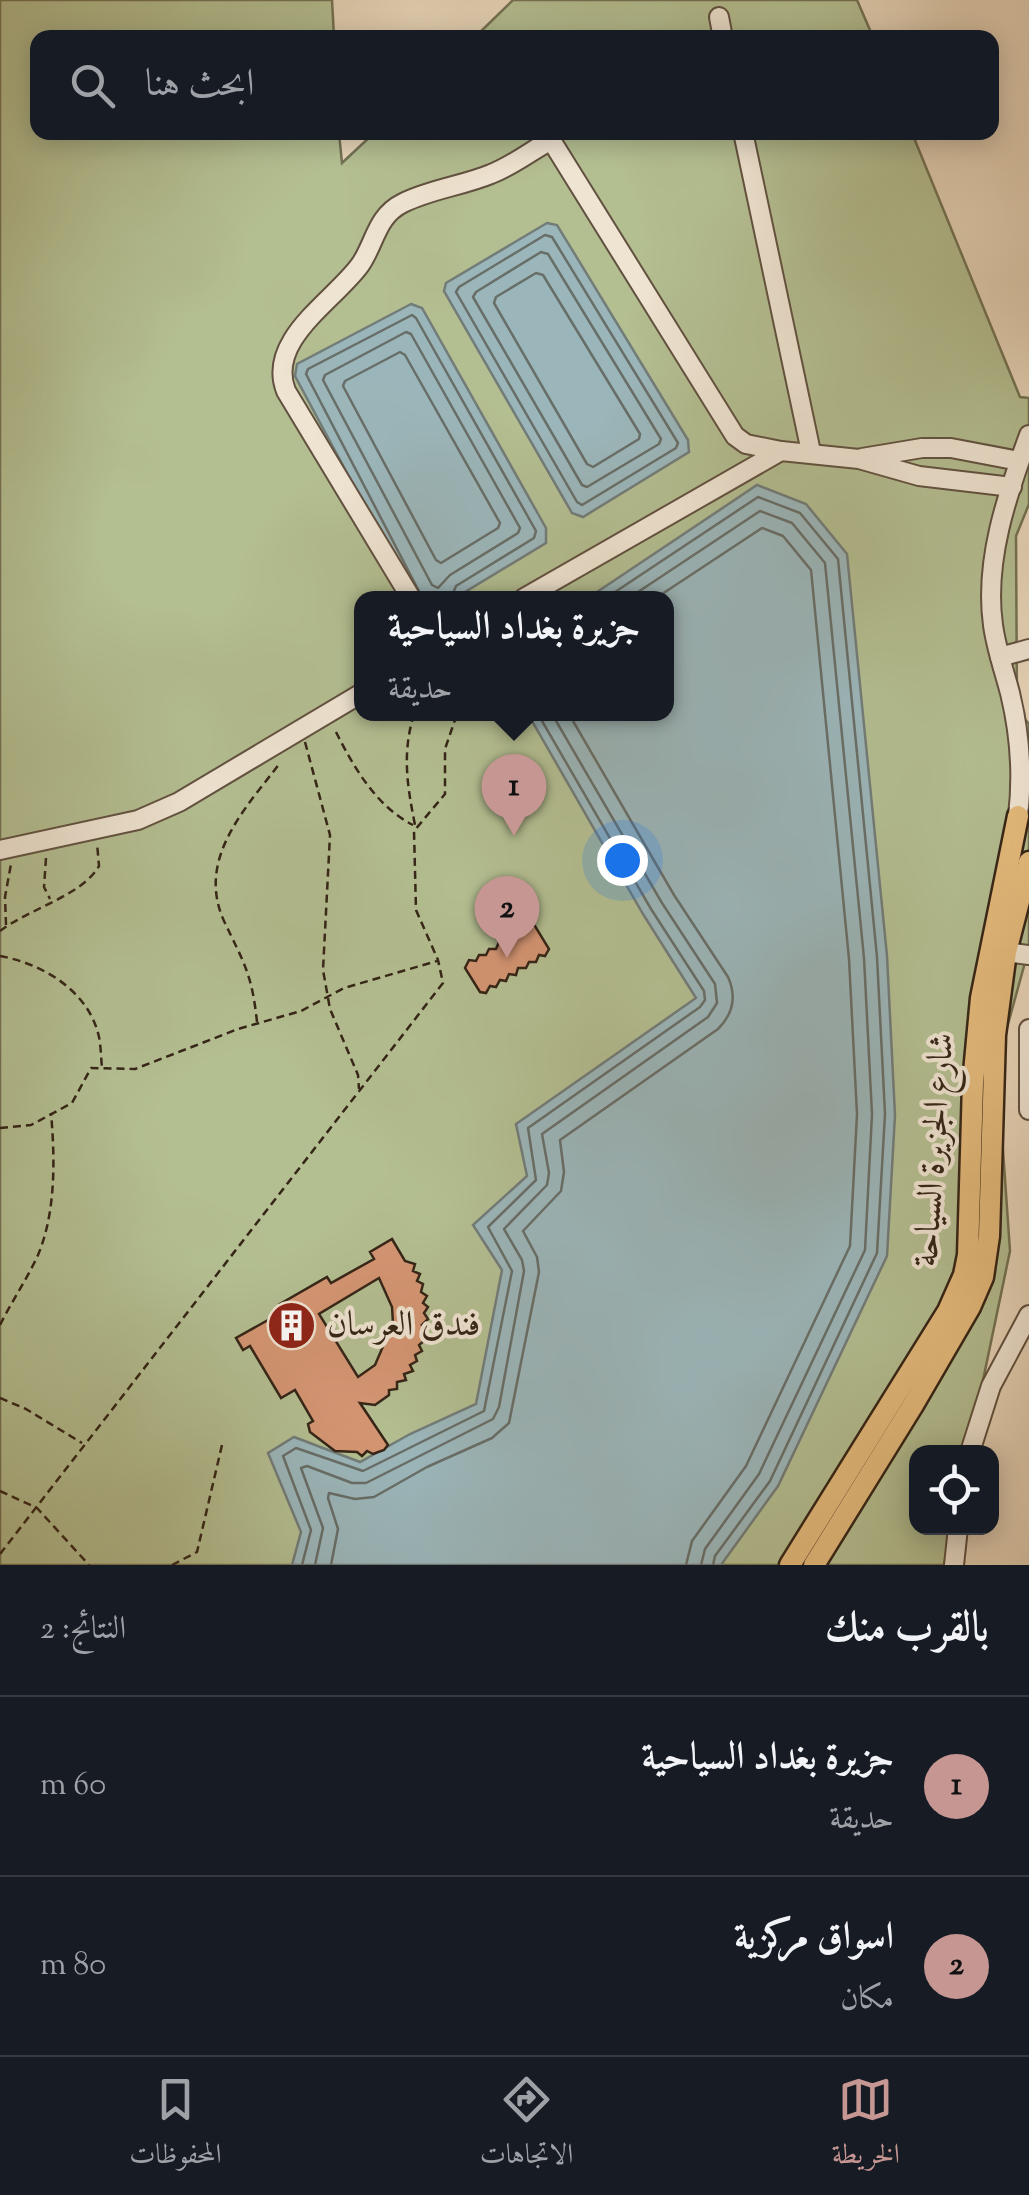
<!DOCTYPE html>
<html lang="ar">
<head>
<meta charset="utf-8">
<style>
  :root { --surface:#171b24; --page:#20242c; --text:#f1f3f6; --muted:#9ea1a6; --line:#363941; --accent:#c59692 }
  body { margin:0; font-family:"Sorts Mill Goudy",Amiri,serif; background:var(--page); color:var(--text); direction:rtl }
  .controls { position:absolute; right:30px; bottom:30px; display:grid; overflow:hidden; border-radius:20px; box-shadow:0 5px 25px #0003 }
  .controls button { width:90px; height:90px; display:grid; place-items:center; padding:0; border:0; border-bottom:2px solid var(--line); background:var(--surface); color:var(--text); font:50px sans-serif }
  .you { position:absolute; left:622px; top:860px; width:35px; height:35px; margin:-25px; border:8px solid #fff; border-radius:50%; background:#1a73e8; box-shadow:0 0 0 15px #1a73e833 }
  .badge { display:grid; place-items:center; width:65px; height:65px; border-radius:50%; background:var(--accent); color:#111; font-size:32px; font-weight:700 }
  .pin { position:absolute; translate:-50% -82px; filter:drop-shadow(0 2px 5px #0008) }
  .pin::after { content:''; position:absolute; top:52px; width:35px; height:30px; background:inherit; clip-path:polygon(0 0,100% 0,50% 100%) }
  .popup { position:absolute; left:354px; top:591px; width:320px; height:130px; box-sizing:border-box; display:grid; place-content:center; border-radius:20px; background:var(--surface); filter:drop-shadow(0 2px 8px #0005); font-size:32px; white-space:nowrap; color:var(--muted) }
  .popup b { font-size:38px; color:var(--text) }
  .popup::after { content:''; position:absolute; left:50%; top:100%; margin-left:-20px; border:20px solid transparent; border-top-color:var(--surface) }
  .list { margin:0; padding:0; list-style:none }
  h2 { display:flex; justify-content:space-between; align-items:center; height:130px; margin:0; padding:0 40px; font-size:42px }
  h2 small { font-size:32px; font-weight:400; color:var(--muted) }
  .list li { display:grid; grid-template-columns:65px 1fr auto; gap:30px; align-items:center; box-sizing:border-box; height:180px; padding:0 40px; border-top:2px solid var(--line) }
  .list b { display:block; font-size:38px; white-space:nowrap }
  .list p { margin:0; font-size:32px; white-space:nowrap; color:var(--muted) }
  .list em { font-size:32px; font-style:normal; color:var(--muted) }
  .icon { flex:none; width:55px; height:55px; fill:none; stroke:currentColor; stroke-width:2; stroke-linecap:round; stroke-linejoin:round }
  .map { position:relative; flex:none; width:1029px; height:1565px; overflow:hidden; direction:ltr }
  .search { position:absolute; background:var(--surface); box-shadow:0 5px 25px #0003; left:30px; right:30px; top:30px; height:110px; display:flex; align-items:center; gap:25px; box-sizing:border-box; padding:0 35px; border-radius:20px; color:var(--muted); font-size:38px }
  .sheet { height:490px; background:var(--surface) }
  nav { display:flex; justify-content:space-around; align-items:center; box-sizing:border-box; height:140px; border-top:2px solid var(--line); background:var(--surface); font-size:28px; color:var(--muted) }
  nav a { display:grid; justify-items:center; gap:5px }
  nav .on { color:var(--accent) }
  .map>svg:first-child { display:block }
  .green { fill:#b3be91; stroke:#747254; stroke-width:2.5; fill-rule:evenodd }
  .water { fill:#9bb6ba; stroke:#727c79; stroke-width:2.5 }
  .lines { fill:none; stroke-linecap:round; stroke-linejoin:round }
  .shore { stroke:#686e68; stroke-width:2.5 }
  .building { fill:#d49573; stroke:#352517; stroke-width:2.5; fill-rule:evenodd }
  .minor-casing { stroke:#625140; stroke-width:22 }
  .major-casing { stroke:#352517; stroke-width:25 }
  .path { stroke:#352517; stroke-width:2.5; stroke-dasharray:8 5; stroke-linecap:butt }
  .minor { stroke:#efe4d2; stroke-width:18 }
  .major { stroke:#e4ba7c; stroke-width:20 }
  .labels { text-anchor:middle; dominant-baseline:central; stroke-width:8; stroke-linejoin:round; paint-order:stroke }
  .street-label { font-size:35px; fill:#352517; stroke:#efe4d2 }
  .poi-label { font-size:35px; fill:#352517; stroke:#efe4d2; text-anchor:start }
</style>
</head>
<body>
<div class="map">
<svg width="1029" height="1565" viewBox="0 0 1029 1565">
  <rect width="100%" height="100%" fill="#e7d5b9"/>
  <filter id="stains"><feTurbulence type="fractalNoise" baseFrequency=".002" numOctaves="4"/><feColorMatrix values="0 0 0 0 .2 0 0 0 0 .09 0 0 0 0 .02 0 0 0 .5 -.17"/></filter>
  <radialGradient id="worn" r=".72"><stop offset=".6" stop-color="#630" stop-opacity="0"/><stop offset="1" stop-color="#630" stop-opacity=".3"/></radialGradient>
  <!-- green -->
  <g class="green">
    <path d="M 0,0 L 332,0 L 334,37 L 38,38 L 38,132 L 339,133 L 342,163 L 374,133 L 912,133 L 1020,397 L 1029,398 L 1029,504 L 1016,536 L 1017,710 L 1029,724 L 1029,948 L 997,1064 L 1010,1251 L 968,1452 L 916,1452 L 916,1528 L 952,1528 L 944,1565 L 0,1565 ZM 362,598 L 666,598 L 666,714 L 362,714 Z"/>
    <path d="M 513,0 L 857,0 L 873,37 L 474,38 Z"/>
  </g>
  <!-- water -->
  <g class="water">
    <path d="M 547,223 L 557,225 L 688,440 L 689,452 L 583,517 L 572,513 L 444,291 L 446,283 Z"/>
    <path d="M 411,304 L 422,308 L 546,528 L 546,543 L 455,598 L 414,598 L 295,376 L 297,364 Z"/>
    <path d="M 757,485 L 806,504 L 847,554 L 887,956 L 895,1115 L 887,1256 L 778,1486 L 721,1565 L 292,1565 L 301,1532 L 268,1453 L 294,1437 L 360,1462 L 410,1434 L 476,1404 L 502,1270 L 473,1225 L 527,1176 L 516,1124 L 696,998 L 643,914 L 528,714 L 666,714 L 666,598 L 588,598 Z"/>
  </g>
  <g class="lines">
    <!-- shore -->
    <g class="shore">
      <path d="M 545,235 L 552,237 L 678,443 L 676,448 L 582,505 L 577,502 L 456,292 L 459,287 Z"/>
      <path d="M 541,252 L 548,254 L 661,439 L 659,444 L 587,487 L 582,485 L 473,297 L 476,292 Z"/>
      <path d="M 536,273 L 543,275 L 640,434 L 639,439 L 593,467 L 587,464 L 494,303 L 496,297 Z"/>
      <path d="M 406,332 L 411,334 L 520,528 L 518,533 L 450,575 L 438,588 L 432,585 L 323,380 L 325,375 Z"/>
      <path d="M 400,352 L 405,355 L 500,523 L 498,528 L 441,563 L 436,560 L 343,386 L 345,381 Z"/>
      <path d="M 422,597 L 306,374 L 308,369 L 412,315 L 416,318 L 536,531 L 534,538 L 456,586 L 451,598"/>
      <path d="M 606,598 L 758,497 L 800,513 L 838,559 L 877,957 L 885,1114 L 877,1253 L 770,1481 L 715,1556 L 713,1565"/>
      <path d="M 629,598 L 760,511 L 792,523 L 825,563 L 864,958 L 872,1114 L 865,1250 L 759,1474 L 705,1549 L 701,1565"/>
      <path d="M 656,598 L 762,528 L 783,536 L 811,570 L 849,959 L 857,1114 L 850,1246 L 746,1466 L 692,1541 L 686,1565"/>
      <path d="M 302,1565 L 311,1530 L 283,1456 L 296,1448 L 363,1471 L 484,1411 L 512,1271 L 488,1227 L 536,1180 L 528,1128 L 700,1007 L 705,1000 L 704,991 L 651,909 L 538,714"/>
      <path d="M 315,1565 L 323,1528 L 301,1468 L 307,1466 L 352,1483 L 366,1483 L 493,1419 L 499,1407 L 524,1271 L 522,1260 L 504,1229 L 547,1185 L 549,1173 L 542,1134 L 708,1017 L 717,1003 L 715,984 L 662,903 L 552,714"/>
      <path d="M 331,1565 L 338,1529 L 328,1498 L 329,1493 L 355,1499 L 374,1497 L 427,1467 L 492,1438 L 509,1423 L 539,1272 L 537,1257 L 523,1231 L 561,1191 L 564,1172 L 560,1140 L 718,1029 C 733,1014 737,997 728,977 L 674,895 L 569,714"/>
    </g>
  </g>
  <!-- building -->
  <g class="building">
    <path d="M 529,924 L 535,926 L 549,949 L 545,956 L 539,955 L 536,962 L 529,962 L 526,968 L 518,968 L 516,975 L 509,974 L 506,981 L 500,980 L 496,987 L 490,986 L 486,993 L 480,992 L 465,968 L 469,960 L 476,961 L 479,955 L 486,955 L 489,949 L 496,949 L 499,942 L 505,944 L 508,937 L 515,938 L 519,930 L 525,932 Z"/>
    <path d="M 392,1239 L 405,1261 L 415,1264 L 413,1271 L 420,1274 L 417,1281 L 423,1284 L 421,1292 L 427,1296 L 423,1303 L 428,1307 L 424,1313 L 428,1319 L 422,1325 L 427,1329 L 421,1335 L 425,1340 L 419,1345 L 422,1351 L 415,1355 L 417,1361 L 410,1365 L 413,1371 L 404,1374 L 406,1380 L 397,1382 L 397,1389 L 389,1390 L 389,1395 L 375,1405 L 360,1403 L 388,1445 L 384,1450 L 373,1454 L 367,1451 L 362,1456 L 357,1452 L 335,1451 L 310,1432 L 308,1424 L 313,1421 L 295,1390 L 281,1398 L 250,1346 L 243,1350 L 236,1338 L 284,1311 L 280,1304 L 327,1277 L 331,1283 L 374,1259 L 370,1252 ZM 379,1278 L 392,1307 L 393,1323 L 375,1365 L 358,1377 L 319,1314 Z"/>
  </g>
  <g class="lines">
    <defs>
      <g id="minor">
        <path d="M 719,17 L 723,38"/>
        <path d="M 546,132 L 735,436 L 746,444 L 781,451 L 859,459 L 919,476 L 1012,487"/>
        <path d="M 743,132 L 811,452"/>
        <path d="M 862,458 L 922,448 L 951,448 L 1019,461"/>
        <path d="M 411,598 L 286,391 C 266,340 334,301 360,265 C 375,244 376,216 403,203 C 431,189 462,186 491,174 C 512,166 531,151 551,140"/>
        <path d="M 524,598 L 781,451"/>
        <path d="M 1000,657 L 1029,649"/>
        <path d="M 1018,816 C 1023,774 1020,734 1010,693 C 1004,670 996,648 993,625 C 984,561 1007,495 1029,435"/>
        <path d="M 0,850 L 138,820 L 179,802 L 362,693"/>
        <path d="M 1006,952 L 1029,955"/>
        <path d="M 1029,1029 L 1029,1110"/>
        <path d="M 970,1452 L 991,1386 L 1029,1315"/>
        <path d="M 954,1565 L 958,1528"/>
      </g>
      <g id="major">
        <path d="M 790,1565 L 948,1311 L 964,1275 L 968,1255 L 973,1083 L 981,998 L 1018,816"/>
        <path d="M 814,1565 L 913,1405 L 970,1307 L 983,1277 L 989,1236 L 995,1035 L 1006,952 L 1029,862"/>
      </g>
    </defs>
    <!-- minor casing -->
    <use href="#minor" class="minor-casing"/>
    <!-- major casing -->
    <use href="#major" class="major-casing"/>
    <!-- path -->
    <g class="path">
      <path d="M 414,714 C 402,753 407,785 415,825"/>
      <path d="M 336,732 C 354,768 377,807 413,825"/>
      <path d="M 305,742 L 330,835 L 323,970 L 330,1009 L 358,1075 L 359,1089"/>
      <path d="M 46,858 L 44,887 L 50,899"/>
      <path d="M 6,925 L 5,897 L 11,864"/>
      <path d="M 0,931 C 29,909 83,895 99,866 L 97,843"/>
      <path d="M 0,956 C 43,964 89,991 99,1037 C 101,1047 101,1058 102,1068"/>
      <path d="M 257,1022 C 252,974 244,963 224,921 C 196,859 245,809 280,763"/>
      <path d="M 0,1128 L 31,1125 L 72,1103 L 91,1068 L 135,1069 L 238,1029 L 301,1011 L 344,988 L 437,961"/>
      <path d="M 0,1325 C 12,1301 27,1279 38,1255 C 56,1212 55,1158 51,1113"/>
      <path d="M 0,1398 L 26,1409 L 82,1443"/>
      <path d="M 0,1491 L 37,1508 L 89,1565"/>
      <path d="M 0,1554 L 443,983 L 438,960 L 416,910 L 414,831 L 445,794 L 445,749 L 457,714"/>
      <path d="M 172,1565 L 197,1552 L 222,1445"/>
    </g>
    <!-- minor -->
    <use href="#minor" class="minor"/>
    <!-- major -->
    <use href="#major" class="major"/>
  </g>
  <!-- icons -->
  <defs>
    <symbol id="building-disc" viewBox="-11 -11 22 22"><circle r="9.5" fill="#8f2418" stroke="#efe4d2"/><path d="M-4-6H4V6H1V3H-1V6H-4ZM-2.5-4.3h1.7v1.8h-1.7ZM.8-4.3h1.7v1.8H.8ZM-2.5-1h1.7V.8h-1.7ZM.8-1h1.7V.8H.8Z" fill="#fff"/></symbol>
  </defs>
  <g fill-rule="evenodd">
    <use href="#building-disc" x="264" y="1298" width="55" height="55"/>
  </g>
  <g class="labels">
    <!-- street labels -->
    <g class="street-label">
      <text transform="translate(936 1150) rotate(-86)">شارع الجزيرة السياحة</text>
    </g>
    <!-- poi labels -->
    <g class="poi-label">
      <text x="327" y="1326">فندق العرسان</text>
    </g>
  </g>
  <rect width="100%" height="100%" filter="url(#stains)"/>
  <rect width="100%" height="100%" fill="url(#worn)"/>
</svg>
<div class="controls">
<button><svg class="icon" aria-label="locate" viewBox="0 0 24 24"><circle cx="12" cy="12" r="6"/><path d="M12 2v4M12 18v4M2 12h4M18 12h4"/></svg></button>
</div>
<div class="you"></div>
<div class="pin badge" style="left:514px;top:836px">1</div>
<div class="popup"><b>جزيرة بغداد السياحية</b>حديقة</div>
<div class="pin badge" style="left:507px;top:958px">2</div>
<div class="search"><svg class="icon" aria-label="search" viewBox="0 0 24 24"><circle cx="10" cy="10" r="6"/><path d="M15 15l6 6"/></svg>ابحث هنا</div>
</div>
<section class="sheet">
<h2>بالقرب منك<small>النتائج: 2</small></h2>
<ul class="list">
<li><span class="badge">1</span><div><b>جزيرة بغداد السياحية</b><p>حديقة</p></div><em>60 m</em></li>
<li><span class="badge">2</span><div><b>اسواق مركزية</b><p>مكان</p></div><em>80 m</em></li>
</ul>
</section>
<nav>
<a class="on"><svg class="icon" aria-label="map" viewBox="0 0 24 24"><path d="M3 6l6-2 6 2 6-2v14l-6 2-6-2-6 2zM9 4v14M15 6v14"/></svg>الخريطة</a>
<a><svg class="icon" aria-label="directions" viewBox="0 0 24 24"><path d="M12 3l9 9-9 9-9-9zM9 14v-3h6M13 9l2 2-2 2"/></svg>الاتجاهات</a>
<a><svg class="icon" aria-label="saved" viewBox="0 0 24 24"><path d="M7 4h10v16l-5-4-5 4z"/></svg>المحفوظات</a>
</nav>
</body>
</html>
